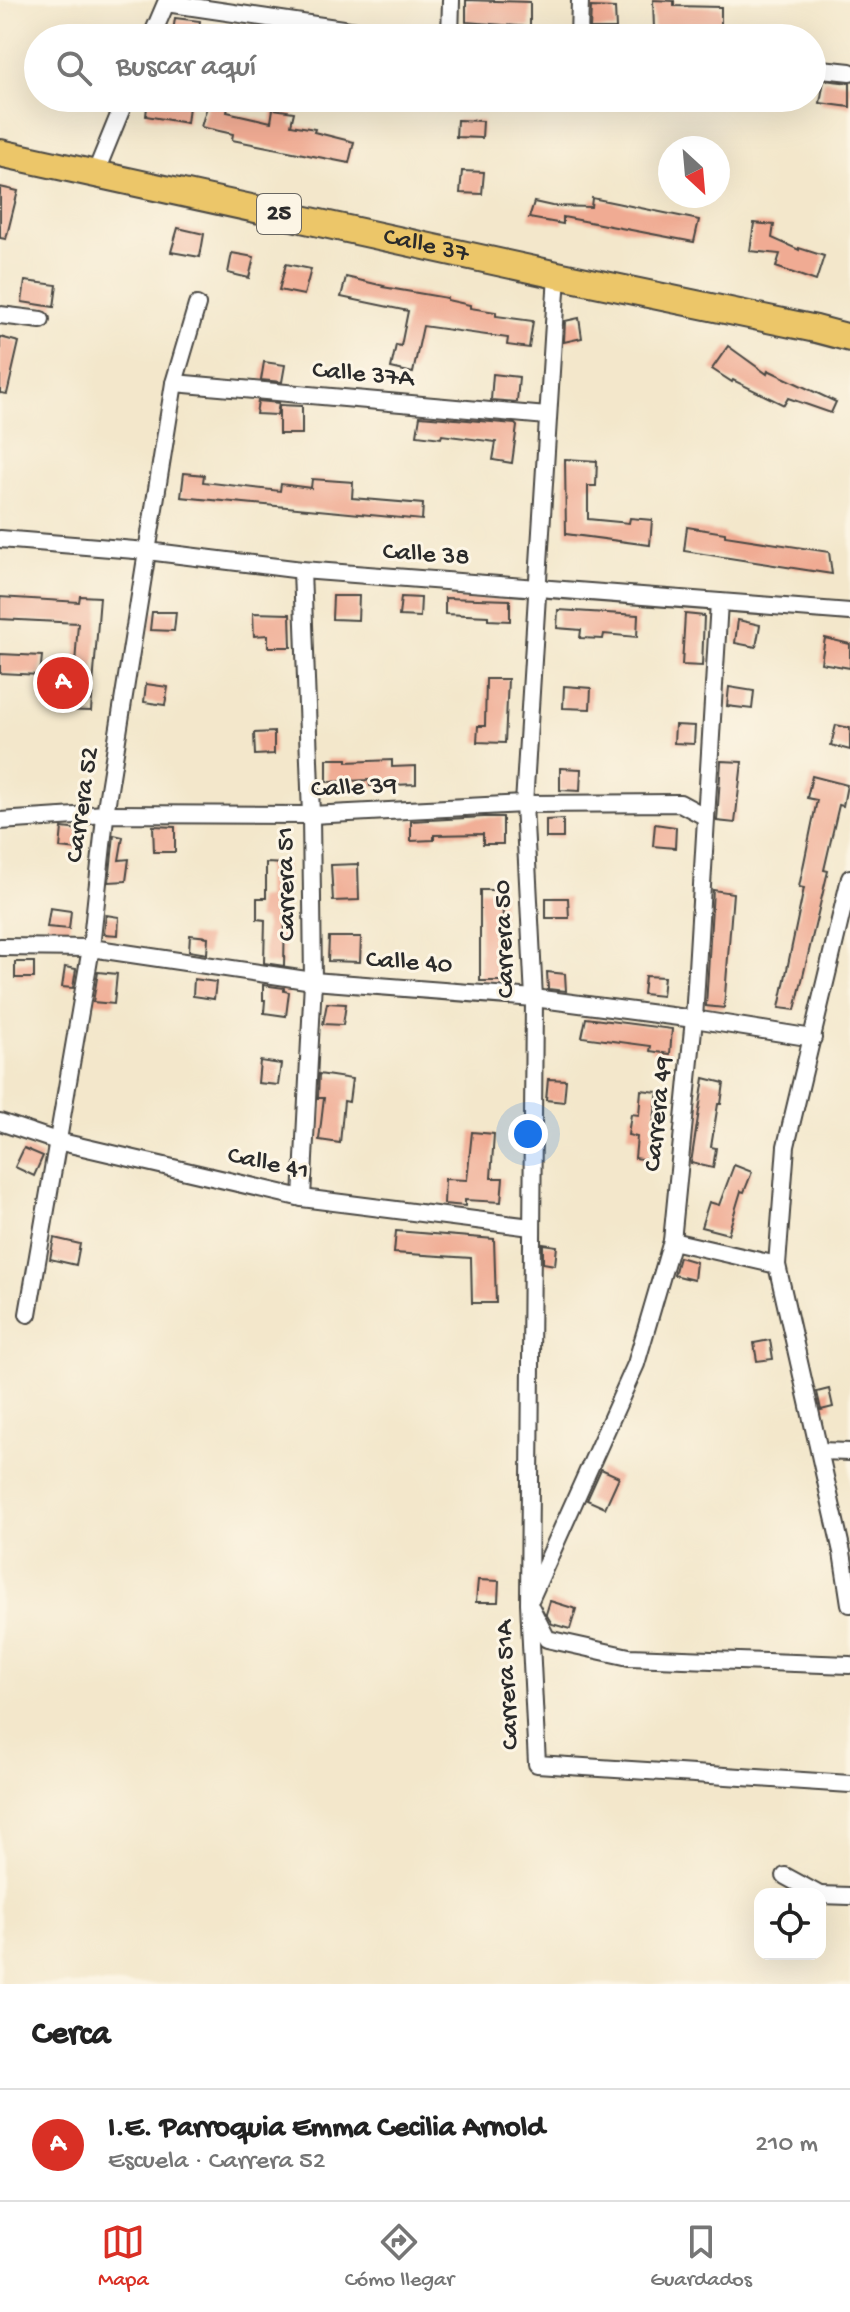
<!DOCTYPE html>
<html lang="es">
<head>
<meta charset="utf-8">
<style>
  :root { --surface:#fff; --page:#f2f2f2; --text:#222; --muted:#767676; --line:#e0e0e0; --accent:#d93025 }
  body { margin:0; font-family:"Gochi Hand",sans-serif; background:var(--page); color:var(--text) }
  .controls { position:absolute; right:24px; bottom:24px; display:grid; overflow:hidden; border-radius:16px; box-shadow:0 8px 32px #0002 }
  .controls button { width:72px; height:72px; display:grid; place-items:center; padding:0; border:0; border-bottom:2px solid var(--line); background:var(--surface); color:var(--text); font:40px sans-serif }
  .compass { position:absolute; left:658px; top:136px; width:72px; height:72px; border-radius:50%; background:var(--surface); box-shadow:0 8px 32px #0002; rotate:154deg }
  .you { position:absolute; left:528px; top:1134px; width:28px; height:28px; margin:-20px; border:6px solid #fff; border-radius:50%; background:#1a73e8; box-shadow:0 0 0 12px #1a73e833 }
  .badge { display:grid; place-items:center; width:52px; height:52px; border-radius:50%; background:var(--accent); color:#fff; font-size:26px; font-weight:700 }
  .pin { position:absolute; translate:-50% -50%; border:4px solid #fff; box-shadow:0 2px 8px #0006 }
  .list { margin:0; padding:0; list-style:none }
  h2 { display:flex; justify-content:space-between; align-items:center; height:104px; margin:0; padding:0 32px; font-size:34px }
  h2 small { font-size:26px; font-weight:400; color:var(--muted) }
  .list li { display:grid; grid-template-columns:52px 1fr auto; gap:24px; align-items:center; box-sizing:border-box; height:112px; padding:0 32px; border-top:2px solid var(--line) }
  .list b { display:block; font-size:30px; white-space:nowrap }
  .list p { margin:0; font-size:26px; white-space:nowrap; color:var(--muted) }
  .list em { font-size:26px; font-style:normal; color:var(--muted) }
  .icon { flex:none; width:44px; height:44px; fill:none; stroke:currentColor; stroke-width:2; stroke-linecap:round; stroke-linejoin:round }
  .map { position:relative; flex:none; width:850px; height:1984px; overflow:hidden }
  .search { position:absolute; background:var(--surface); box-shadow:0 8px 32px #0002; left:24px; right:24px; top:24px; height:88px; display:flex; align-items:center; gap:20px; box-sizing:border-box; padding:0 28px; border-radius:44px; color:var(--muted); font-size:30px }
  .sheet { height:216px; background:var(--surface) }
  nav { display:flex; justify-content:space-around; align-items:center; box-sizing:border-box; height:112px; border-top:2px solid var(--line); background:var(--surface); font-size:22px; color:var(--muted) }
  nav a { display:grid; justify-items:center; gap:4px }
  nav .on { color:var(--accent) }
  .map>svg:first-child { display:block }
  .building { fill:#f0ab93 }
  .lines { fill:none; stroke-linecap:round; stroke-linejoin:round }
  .minor-casing { stroke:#494743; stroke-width:20 }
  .primary-casing { stroke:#494743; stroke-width:30 }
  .minor { stroke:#fff; stroke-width:16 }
  .primary { stroke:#ecc669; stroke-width:26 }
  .labels { text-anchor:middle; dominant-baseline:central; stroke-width:6; stroke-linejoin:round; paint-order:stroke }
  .shield { fill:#fcf5e5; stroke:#6a6863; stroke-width:2 }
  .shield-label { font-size:24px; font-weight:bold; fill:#2b2b2b }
  .street-label { font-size:26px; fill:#2b2b2b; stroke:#fcf5e5 }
</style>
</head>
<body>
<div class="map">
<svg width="850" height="1984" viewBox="0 0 850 1984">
  <rect width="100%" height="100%" fill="#fcf5e5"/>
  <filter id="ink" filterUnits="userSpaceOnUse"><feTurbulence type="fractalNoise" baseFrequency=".0125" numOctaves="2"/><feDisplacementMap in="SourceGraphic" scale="16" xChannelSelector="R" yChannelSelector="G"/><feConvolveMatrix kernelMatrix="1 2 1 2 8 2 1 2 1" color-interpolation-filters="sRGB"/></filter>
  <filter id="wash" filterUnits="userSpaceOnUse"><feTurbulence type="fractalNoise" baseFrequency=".006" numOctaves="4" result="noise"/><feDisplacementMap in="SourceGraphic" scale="32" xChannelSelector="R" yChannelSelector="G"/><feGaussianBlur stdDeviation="1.8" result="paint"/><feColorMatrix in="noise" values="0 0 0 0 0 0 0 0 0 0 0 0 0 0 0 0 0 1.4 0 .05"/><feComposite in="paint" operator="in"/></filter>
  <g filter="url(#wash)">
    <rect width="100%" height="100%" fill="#f3e7cb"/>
    <g id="blocks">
      <!-- building -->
      <g class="building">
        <path d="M 466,0 L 530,2 L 530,27 L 466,22 Z"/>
        <path d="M 653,0 L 674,1 L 674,6 L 721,7 L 721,30 L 654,29 Z"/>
        <path d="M 591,7 L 615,8 L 616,29 L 590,29 Z"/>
        <path d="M 175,18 L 200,21 L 198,38 L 172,38 Z"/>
        <path d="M 824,80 L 850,83 L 850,107 L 820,103 Z"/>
        <path d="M 148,98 L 190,98 L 187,123 L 146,116 Z"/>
        <path d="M 208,103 L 228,107 L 227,112 L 271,122 L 273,109 L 294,112 L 291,125 L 315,129 L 314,132 L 354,142 L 349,163 L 232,140 L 233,134 L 201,127 Z"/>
        <path d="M 457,120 L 483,121 L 482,138 L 456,137 Z"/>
        <path d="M 462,171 L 484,172 L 482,194 L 460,193 Z"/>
        <path d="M 0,187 L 18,191 L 6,239 L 0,238 Z"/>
        <path d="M 592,198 L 699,220 L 694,242 L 563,217 L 563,224 L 529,218 L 534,202 L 552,206 L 591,207 Z"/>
        <path d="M 754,223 L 774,225 L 772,238 L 799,250 L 799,248 L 824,256 L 816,281 L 776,267 L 780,254 L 750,251 Z"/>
        <path d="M 178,228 L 204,234 L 200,257 L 171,252 Z"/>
        <path d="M 232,253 L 254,257 L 249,278 L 228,273 Z"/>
        <path d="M 286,264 L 311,269 L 304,295 L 279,290 Z"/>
        <path d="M 346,277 L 384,286 L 383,287 L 447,298 L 447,300 L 470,305 L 470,308 L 496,312 L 496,316 L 533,321 L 529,348 L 507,345 L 508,338 L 423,326 L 413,373 L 391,368 L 396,345 L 401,346 L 408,311 L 341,297 Z"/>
        <path d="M 25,281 L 57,285 L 54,307 L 22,302 Z"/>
        <path d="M 579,318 L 582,338 L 564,342 L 565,321 Z"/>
        <path d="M 0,337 L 19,342 L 7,394 L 0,393 Z"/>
        <path d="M 728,346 L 767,374 L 768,370 L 836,402 L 831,413 L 788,398 L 784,405 L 733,380 L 732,382 L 712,369 Z"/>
        <path d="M 264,362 L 285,365 L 282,382 L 261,380 Z"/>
        <path d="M 493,374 L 519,377 L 517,402 L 491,400 Z"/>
        <path d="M 258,401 L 279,403 L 277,415 L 256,414 Z"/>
        <path d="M 279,405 L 302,406 L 302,434 L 279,434 Z"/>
        <path d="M 420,416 L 515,424 L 517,426 L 512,463 L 493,460 L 496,442 L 442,435 L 441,438 L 417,435 Z"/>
        <path d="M 565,459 L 597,461 L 596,486 L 588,486 L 588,519 L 629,523 L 630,518 L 652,520 L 650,545 L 566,534 Z"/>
        <path d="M 184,473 L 204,475 L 203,482 L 280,491 L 281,484 L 311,488 L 312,479 L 353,482 L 352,498 L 423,504 L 422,520 L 181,497 Z"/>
        <path d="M 687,527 L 725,533 L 725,536 L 829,552 L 832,574 L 684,551 Z"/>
        <path d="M 80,596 L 100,597 L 91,711 L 60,710 L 64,663 L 75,664 L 78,623 L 0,619 L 0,597 L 79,602 Z"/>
        <path d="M 333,596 L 359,596 L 358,620 L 332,619 Z"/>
        <path d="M 401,597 L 421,598 L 420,617 L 399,616 Z"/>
        <path d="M 445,598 L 510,600 L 510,621 L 488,620 L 488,616 L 445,614 Z"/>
        <path d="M 558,610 L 638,615 L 637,637 L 604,634 L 603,639 L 580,638 L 581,630 L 557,628 Z"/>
        <path d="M 152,612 L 176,612 L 174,631 L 150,630 Z"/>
        <path d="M 253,613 L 290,614 L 291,647 L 268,647 L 268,635 L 254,636 Z"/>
        <path d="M 685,614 L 704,616 L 702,666 L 682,665 Z"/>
        <path d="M 738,620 L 760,625 L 756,647 L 735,643 Z"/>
        <path d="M 825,638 L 850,644 L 850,668 L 821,663 Z"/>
        <path d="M 0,654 L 42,656 L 40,675 L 0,673 Z"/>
        <path d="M 486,679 L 508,679 L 505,743 L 477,742 L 478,726 L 485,726 Z"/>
        <path d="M 146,684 L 168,687 L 165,705 L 144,702 Z"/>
        <path d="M 564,686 L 591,688 L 590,709 L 563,708 Z"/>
        <path d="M 729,687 L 754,691 L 752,709 L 727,706 Z"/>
        <path d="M 675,725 L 695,726 L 694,744 L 674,743 Z"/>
        <path d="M 836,725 L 850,728 L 850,750 L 831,745 Z"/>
        <path d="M 274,732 L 274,754 L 255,755 L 254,733 Z"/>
        <path d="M 327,759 L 347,759 L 347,762 L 392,760 L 392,767 L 416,766 L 416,784 L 370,786 L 369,780 L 327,782 Z"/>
        <path d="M 721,761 L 742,762 L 735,823 L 717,821 Z"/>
        <path d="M 560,768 L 581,769 L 580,791 L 560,790 Z"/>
        <path d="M 812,776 L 847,785 L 843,806 L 839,805 L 824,870 L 828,871 L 795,1010 L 779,1008 L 804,888 L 799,887 L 817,800 L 807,798 Z"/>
        <path d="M 484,817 L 503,817 L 503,844 L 483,844 L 483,834 L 434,835 L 434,840 L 411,841 L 411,821 Z"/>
        <path d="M 563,819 L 563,838 L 546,838 L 546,820 Z"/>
        <path d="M 655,824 L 676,827 L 675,848 L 653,846 Z"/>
        <path d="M 153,826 L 175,827 L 175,852 L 154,852 Z"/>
        <path d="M 62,828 L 80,830 L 78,850 L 60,848 Z"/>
        <path d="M 114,835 L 123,837 L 119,860 L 129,859 L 126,881 L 109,882 Z"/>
        <path d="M 266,863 L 286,864 L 284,966 L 264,963 L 265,920 L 257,919 L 257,898 L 266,898 Z"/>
        <path d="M 358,864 L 359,900 L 333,901 L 331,865 Z"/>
        <path d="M 480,890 L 503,890 L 502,981 L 480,981 Z"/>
        <path d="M 713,890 L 733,893 L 724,1008 L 706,1006 Z"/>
        <path d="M 546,898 L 568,898 L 569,918 L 546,918 Z"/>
        <path d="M 50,908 L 71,911 L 69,929 L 47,927 Z"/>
        <path d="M 106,915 L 119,917 L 118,935 L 104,934 Z"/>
        <path d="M 190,935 L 208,937 L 207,954 L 189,951 Z"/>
        <path d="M 329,937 L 361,937 L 360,962 L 328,961 Z"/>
        <rect x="15" y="962" width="19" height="16"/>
        <path d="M 65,967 L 76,969 L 73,988 L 62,987 Z"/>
        <path d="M 98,972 L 117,974 L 114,1004 L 93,1002 Z"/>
        <path d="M 547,972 L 565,974 L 566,991 L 548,989 Z"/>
        <path d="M 645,976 L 664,977 L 662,996 L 643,994 Z"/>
        <path d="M 194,979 L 216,982 L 214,999 L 193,996 Z"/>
        <path d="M 263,985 L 284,988 L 284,991 L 289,992 L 286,1016 L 264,1013 L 265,1000 L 263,1000 Z"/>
        <path d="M 327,1003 L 346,1004 L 343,1025 L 323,1024 Z"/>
        <path d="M 586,1018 L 672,1029 L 670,1054 L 650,1051 L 651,1046 L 582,1037 Z"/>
        <path d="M 260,1061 L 281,1064 L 278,1085 L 258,1083 Z"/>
        <path d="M 319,1074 L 352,1079 L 349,1102 L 344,1101 L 340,1143 L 319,1140 L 324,1098 L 318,1098 Z"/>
        <path d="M 704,1078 L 724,1083 L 721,1104 L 718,1104 L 711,1147 L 716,1148 L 713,1168 L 691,1163 Z"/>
        <path d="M 548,1079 L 566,1080 L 564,1102 L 546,1100 Z"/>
        <path d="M 641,1090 L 658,1092 L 648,1160 L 635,1158 L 637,1137 L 628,1135 L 631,1114 L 639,1115 Z"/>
        <path d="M 472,1132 L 494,1134 L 491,1178 L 503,1178 L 501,1202 L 465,1200 L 465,1206 L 444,1204 L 445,1179 L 467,1180 Z"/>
        <path d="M 24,1148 L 43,1156 L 34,1176 L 15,1167 Z"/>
        <path d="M 734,1165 L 752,1172 L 744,1192 L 741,1191 L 728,1234 L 701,1227 L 709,1202 L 719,1205 Z"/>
        <path d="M 396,1231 L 494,1239 L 496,1303 L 472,1303 L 471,1258 L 394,1253 Z"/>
        <path d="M 54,1238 L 80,1244 L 76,1265 L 50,1259 Z"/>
        <path d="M 543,1244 L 557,1246 L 555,1265 L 543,1263 Z"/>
        <path d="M 679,1257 L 696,1262 L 694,1280 L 674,1275 Z"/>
        <path d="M 770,1340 L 773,1359 L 757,1361 L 754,1343 Z"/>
        <path d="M 829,1389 L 833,1407 L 821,1410 L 817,1392 Z"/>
        <path d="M 601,1469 L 619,1477 L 605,1508 L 587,1500 Z"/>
        <path d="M 478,1580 L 499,1581 L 498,1602 L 476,1602 Z"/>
        <path d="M 550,1601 L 576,1609 L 570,1629 L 552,1624 L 546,1614 Z"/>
      </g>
    </g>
  </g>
  <g filter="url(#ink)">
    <use href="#blocks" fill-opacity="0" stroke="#494743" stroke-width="2"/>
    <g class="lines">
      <defs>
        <g id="minor">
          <path d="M 151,38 L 166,3 L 404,38"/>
          <path d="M 450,38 L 451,0"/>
          <path d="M 579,38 L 580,0"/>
          <path d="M 812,68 L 850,72"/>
          <path d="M 95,174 L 126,98"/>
          <path d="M 557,275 L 524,804 L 534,998 L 529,1603 L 537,1764 L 850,1784"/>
          <path d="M 0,315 L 41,320"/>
          <path d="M 174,383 L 547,416"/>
          <path d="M 0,539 L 147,551 L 302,570 L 850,612"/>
          <path d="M 0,821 L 106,814 L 311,815 L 524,804 L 680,803 L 706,817"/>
          <path d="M 850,878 L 786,1146 L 777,1265 L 842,1552 L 850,1604"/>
          <path d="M 0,947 L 91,948 L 313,981 L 534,998 L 694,1019 L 813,1038"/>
          <path d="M 0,1122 L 57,1141 L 302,1198 L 531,1227"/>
          <path d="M 302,1198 L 313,981 L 311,815 L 302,570"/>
          <path d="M 672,1241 L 777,1265"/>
          <path d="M 28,1314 L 91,948 L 106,808 L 174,383 L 197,305"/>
          <path d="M 820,1451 L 850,1452"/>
          <path d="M 531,1598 L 636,1364 L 672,1241 L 694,1019 L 719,602"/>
          <path d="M 531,1608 L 547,1639 L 629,1657 L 850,1665"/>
          <path d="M 785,1876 L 818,1894"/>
          <path d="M 820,1895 L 850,1896"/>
        </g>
        <g id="primary">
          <path id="s1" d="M 0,153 L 557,275 L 816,329 L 850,338"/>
        </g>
      </defs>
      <!-- minor casing -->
      <use href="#minor" class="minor-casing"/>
      <!-- primary casing -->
      <use href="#primary" class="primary-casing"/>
      <!-- minor -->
      <use href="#minor" class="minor"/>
      <!-- primary -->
      <use href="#primary" class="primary"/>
    </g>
  </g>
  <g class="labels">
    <!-- shield labels -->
    <rect class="shield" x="257" y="194" width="44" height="40" rx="6"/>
    <g class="shield-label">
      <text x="279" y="214">25</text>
    </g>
    <!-- street labels -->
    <g class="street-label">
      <text stroke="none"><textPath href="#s1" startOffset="436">Calle 37</textPath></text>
      <text transform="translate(363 376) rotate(5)">Calle 37A</text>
      <text transform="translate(426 556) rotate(4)">Calle 38</text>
      <text transform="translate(354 789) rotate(-3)">Calle 39</text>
      <text transform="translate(84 805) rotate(-82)">Carrera 52</text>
      <text transform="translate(288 884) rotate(-91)">Carrera 51</text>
      <text transform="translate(506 939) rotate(-92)">Carrera 50</text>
      <text transform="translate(409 964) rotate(4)">Calle 40</text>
      <text transform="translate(660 1114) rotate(-84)">Carrera 49</text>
      <text transform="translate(268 1165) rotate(12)">Calle 41</text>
      <text transform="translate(509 1685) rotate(-93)">Carrera 51A</text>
    </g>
  </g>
</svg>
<div class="controls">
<button><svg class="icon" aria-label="locate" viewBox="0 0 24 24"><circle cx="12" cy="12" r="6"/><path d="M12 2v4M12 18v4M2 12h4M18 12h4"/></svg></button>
</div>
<svg class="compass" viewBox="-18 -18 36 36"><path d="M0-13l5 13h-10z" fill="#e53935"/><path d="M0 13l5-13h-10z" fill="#767676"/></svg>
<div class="you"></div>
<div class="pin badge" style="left:63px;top:683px">A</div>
<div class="search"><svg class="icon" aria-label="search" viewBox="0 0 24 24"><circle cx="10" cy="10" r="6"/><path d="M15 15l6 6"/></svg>Buscar aquí</div>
</div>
<section class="sheet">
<h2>Cerca<small></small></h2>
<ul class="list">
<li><span class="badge">A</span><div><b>I.E. Parroquia Emma Cecilia Arnold</b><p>Escuela · Carrera 52</p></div><em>210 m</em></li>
</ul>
</section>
<nav>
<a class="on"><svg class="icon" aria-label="map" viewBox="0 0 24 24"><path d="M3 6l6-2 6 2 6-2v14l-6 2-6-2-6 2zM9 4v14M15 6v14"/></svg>Mapa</a>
<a><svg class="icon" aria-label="directions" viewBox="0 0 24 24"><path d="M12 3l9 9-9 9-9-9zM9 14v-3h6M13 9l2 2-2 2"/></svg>Cómo llegar</a>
<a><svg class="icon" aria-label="saved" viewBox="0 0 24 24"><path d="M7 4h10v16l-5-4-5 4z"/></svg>Guardados</a>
</nav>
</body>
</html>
